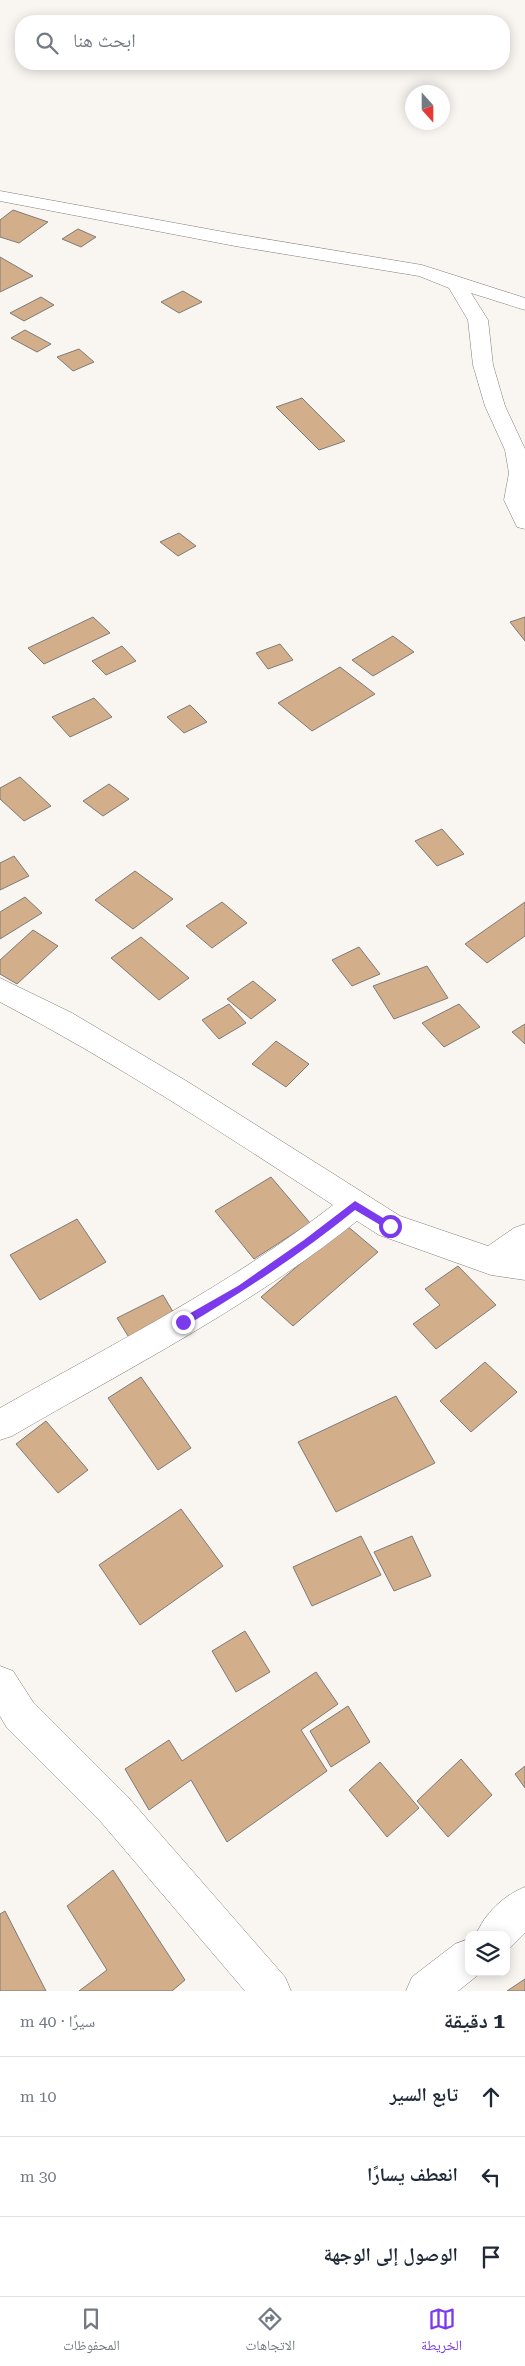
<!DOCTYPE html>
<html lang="ar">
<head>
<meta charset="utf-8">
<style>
  :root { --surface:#fff; --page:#f6f6f7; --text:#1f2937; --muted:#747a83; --line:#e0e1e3; --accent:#7c3aed }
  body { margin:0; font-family:"Roboto Serif","Noto Naskh Arabic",serif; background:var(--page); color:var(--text); direction:rtl }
  .controls { position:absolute; right:15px; bottom:15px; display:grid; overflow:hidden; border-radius:10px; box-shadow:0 2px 12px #0003 }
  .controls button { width:45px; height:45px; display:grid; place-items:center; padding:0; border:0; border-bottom:1px solid var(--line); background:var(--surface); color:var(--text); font:25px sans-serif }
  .compass { position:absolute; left:405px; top:85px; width:45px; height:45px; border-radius:50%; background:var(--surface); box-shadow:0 2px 12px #0003; rotate:159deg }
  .stop { position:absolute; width:15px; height:15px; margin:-11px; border:4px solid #7c3aed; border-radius:50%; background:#fff }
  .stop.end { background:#7c3aed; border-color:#fff; box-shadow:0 1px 5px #0008 }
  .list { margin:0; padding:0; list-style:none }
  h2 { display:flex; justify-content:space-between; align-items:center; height:65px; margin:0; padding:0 20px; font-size:21px }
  h2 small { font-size:16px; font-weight:400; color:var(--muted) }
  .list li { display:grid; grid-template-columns:32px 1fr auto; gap:15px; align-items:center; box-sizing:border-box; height:80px; padding:0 20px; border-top:1px solid var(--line) }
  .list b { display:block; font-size:19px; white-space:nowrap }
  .list em { font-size:16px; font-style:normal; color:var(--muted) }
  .icon { flex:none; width:28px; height:28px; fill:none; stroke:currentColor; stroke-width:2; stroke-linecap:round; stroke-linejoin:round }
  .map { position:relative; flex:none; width:525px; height:1991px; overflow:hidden; direction:ltr }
  .search { position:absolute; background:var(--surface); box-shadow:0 2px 12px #0003; left:15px; right:15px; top:15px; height:55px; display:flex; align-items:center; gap:12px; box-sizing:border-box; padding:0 18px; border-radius:20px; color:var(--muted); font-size:19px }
  .sheet { height:305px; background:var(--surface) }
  nav { display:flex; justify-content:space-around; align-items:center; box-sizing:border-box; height:70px; border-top:1px solid var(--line); background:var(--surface); font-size:14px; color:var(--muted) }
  nav a { display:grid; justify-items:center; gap:2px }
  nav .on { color:var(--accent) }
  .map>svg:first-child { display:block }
  .building { fill:#d2ae8b; stroke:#7f7b78 }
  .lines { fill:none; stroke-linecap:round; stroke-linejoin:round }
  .street-casing { stroke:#817e7a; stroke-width:1 }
  .street { fill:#fff; fill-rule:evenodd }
  .route { fill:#7c3aed }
</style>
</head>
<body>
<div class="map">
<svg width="525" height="1991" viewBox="0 0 525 1991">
  <rect width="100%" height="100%" fill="#f9f5f1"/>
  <!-- building -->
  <g class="building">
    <path d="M 13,210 L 48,222 L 19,243 L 0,237 L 0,220 Z"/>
    <path d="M 78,229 L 96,237 L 81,247 L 62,239 Z"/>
    <path d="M 0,257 L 33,276 L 0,292 Z"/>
    <path d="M 183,291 L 202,302 L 179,313 L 161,302 Z"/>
    <path d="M 41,297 L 54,305 L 24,321 L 10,313 Z"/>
    <path d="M 25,330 L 51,344 L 37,352 L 11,338 Z"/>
    <path d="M 79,349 L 94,362 L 73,371 L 57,357 Z"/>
    <path d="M 302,398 L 345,441 L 319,450 L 276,407 Z"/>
    <path d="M 179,533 L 196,546 L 178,556 L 160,542 Z"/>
    <path d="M 93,617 L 110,633 L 44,664 L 28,648 Z"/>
    <path d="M 525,617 L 525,641 L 510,622 Z"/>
    <path d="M 393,636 L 414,652 L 373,676 L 352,660 Z"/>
    <path d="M 280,644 L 293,660 L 268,669 L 256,653 Z"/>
    <path d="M 122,646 L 136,661 L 106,675 L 92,661 Z"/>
    <path d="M 340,667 L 375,694 L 312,731 L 278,703 Z"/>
    <path d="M 94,698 L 112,717 L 70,737 L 52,717 Z"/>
    <path d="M 190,705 L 207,722 L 184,733 L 167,717 Z"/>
    <path d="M 20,777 L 51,806 L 24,821 L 0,799 L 0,788 Z"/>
    <path d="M 109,784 L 129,799 L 103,816 L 83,801 Z"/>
    <path d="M 442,829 L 464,854 L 437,866 L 415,841 Z"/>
    <path d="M 14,856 L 29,876 L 0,890 L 0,863 Z"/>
    <path d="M 135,871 L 173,899 L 133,929 L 95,900 Z"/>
    <path d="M 25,897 L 42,913 L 0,939 L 0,912 Z"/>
    <path d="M 222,902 L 247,923 L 212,948 L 186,926 Z"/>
    <path d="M 525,902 L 525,936 L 487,963 L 465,944 Z"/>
    <path d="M 33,930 L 58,946 L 17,984 L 0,974 L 0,960 Z"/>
    <path d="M 141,937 L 189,978 L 159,1000 L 111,958 Z"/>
    <path d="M 359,947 L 380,974 L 352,986 L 332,960 Z"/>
    <path d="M 427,966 L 448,998 L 394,1019 L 373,986 Z"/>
    <path d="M 253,981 L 276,1000 L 251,1019 L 227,999 Z"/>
    <path d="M 229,1004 L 246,1023 L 219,1039 L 202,1020 Z"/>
    <path d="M 459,1004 L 480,1027 L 444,1047 L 422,1023 Z"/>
    <path d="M 525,1024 L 525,1044 L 512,1032 Z"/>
    <path d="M 276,1041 L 309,1064 L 286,1087 L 252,1064 Z"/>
    <path d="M 271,1177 L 310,1223 L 254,1259 L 215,1211 Z"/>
    <path d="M 77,1219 L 106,1262 L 40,1300 L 10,1255 Z"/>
    <path d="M 346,1225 L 378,1252 L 293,1326 L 261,1297 Z"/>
    <path d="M 458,1266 L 496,1305 L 436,1349 L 413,1324 L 440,1305 L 425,1289 Z"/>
    <path d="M 163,1295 L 178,1320 L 133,1344 L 117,1318 Z"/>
    <path d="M 485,1362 L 517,1392 L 471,1432 L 440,1401 Z"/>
    <path d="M 141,1377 L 191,1448 L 158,1470 L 108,1398 Z"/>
    <path d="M 396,1396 L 435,1463 L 336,1512 L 298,1442 Z"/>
    <path d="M 46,1421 L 88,1470 L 58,1493 L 16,1444 Z"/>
    <path d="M 181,1509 L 223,1566 L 140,1625 L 99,1565 Z"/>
    <path d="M 361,1536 L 381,1575 L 312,1606 L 293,1567 Z"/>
    <path d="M 412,1536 L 431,1576 L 394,1591 L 374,1552 Z"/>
    <path d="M 245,1631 L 270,1672 L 236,1692 L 212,1651 Z"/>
    <path d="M 316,1672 L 338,1704 L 301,1730 L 327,1771 L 227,1842 L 191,1780 L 149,1810 L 125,1769 L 169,1740 L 182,1761 Z"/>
    <path d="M 348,1706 L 370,1742 L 331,1767 L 310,1731 Z"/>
    <path d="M 461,1759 L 492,1795 L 448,1837 L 417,1801 Z"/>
    <path d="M 380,1762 L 419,1808 L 387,1837 L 349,1790 Z"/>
    <path d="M 525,1766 L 525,1788 L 515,1774 Z"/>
    <path d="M 113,1870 L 185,1980 L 172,1991 L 79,1991 L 107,1970 L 67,1906 Z"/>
    <path d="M 5,1911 L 46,1991 L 0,1991 L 0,1914 Z"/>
    <path d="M 525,1979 L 525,1991 L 507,1991 Z"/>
  </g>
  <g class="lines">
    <defs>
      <g id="street">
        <path d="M 0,191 L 235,234 L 422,265 L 525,298 L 525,310 L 471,293 L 488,320 L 493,365 L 505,406 L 525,449 L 525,529 L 517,527 L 504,500 L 509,473 L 505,450 L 485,406 L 473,365 L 468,320 L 449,288 L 419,276 L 235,246 L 0,201 Z"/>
        <path d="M 0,978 L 72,1013 L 188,1082 L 400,1216 L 488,1246 L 514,1228 L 525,1224 L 525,1280 L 491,1275 L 379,1235 L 357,1221 C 251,1306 129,1368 12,1436 L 0,1440 L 0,1408 C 113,1344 230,1285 333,1205 C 224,1134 115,1062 0,1002 Z"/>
        <path d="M 0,1666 L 13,1671 L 33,1702 L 127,1796 L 285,1977 L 291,1991 L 245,1991 L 101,1822 L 7,1728 L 0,1716 Z"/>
        <path d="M 525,1887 L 525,1933 L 509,1949 L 506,1950 L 506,1935 L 476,1935 C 484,1914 504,1895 525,1887 Z"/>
        <path d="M 469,1939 L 469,1972 L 482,1972 L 458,1991 L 406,1991 L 412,1977 L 455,1944 Z"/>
      </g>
    </defs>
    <!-- street casing -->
    <use href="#street" class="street-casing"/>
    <!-- street -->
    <use href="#street" class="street"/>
  </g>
  <!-- route -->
  <path class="route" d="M 355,1201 L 393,1224 L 393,1229 L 387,1229 L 355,1210 C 302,1253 246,1290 187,1325 L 180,1325 L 180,1319 L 238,1286 L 304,1240 Z"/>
</svg>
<div class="controls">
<button><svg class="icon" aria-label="layers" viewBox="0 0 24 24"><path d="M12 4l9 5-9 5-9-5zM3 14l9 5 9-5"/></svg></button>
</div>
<svg class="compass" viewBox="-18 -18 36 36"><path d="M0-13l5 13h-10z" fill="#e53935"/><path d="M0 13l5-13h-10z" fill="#747a83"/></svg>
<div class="stop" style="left:390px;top:1226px"></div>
<div class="stop end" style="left:183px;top:1322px"></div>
<div class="search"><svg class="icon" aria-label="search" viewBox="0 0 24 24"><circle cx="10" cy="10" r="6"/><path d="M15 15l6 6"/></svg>ابحث هنا</div>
</div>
<section class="sheet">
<h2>1 دقيقة<small>سيرًا · 40 m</small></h2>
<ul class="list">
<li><svg class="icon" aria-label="ahead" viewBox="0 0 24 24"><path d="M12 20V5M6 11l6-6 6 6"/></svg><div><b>تابع السير</b></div><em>10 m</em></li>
<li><svg class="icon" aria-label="left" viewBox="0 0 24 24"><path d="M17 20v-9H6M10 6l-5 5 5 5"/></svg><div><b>انعطف يسارًا</b></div><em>30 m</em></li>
<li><svg class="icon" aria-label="arrive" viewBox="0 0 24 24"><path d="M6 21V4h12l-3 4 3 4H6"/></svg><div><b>الوصول إلى الوجهة</b></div></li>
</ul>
</section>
<nav>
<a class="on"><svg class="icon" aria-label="map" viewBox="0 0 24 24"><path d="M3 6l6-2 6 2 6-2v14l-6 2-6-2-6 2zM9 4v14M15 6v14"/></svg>الخريطة</a>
<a><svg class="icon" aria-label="directions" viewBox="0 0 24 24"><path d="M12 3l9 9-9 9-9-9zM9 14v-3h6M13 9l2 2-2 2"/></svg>الاتجاهات</a>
<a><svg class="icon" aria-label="saved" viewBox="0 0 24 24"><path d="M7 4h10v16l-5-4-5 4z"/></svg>المحفوظات</a>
</nav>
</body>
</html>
